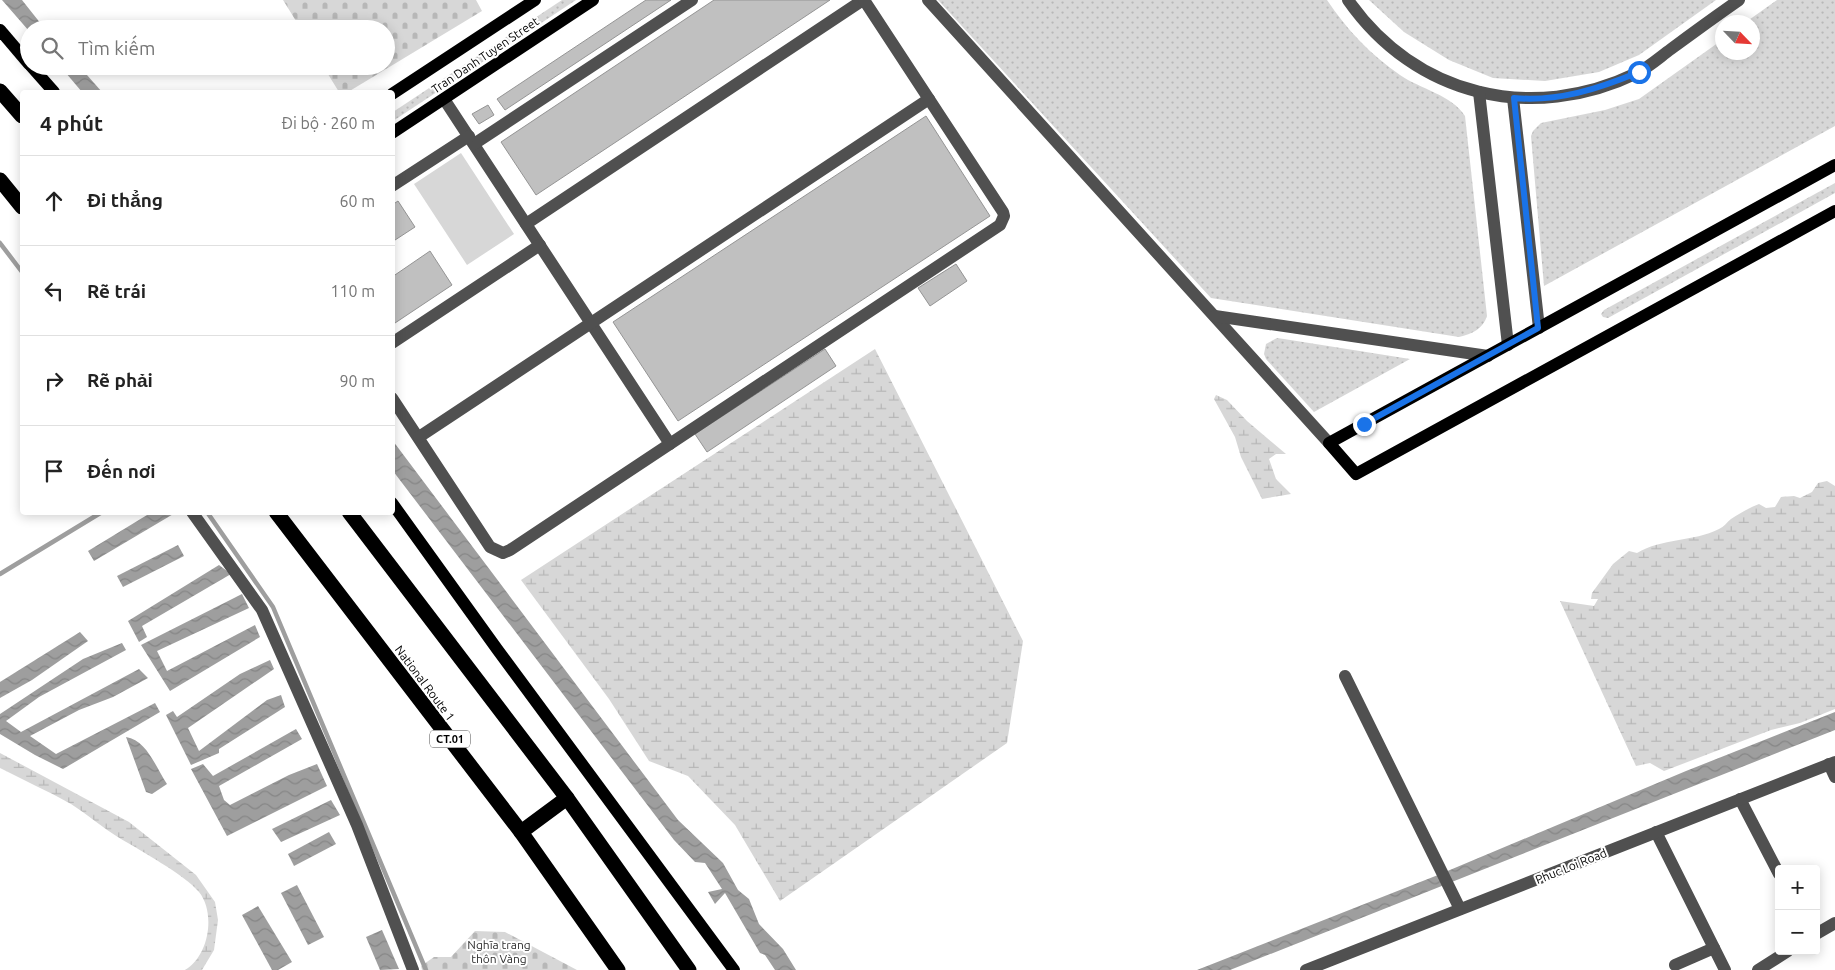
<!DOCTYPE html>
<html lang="vi">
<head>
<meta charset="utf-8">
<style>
  :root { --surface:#fff; --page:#f2f2f2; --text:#222; --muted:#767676; --line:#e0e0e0 }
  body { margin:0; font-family:Ubuntu,sans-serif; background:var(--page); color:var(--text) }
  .controls { position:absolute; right:15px; bottom:15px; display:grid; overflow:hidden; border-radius:5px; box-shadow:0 2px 12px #0003 }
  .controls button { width:45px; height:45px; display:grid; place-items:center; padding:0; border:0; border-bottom:1px solid var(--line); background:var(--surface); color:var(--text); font:25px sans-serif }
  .compass { position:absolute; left:1715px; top:15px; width:45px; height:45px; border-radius:50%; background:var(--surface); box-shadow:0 2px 12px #0003; rotate:115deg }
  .stop { position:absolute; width:15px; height:15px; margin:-11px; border:4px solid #1a73e8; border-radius:50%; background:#fff }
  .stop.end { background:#1a73e8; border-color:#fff; box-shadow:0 1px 5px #0008 }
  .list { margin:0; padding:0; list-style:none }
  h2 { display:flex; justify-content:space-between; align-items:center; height:65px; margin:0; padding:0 20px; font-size:21px }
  h2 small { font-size:16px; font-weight:400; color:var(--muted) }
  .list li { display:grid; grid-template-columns:32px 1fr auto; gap:15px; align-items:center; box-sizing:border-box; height:90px; padding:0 20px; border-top:1px solid var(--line) }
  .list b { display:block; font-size:19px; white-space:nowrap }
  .list em { font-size:16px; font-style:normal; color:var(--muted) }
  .icon { flex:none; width:28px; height:28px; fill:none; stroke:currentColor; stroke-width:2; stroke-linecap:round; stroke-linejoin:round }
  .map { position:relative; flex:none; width:1835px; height:970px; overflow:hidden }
  .search { position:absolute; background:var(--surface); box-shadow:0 2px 12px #0003; left:20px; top:20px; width:375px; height:55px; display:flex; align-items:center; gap:12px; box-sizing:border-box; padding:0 18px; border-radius:28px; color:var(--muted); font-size:19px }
  .panel { position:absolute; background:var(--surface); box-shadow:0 2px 12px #0003; left:20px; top:90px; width:375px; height:425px; border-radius:5px }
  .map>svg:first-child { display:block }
  .grass { fill:url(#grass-dots) }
  .wetland { fill:url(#wetland-marsh) }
  .cemetery { fill:url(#cemetery-stones) }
  .garden { fill:#d7d7d7 }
  .water { fill:url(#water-waves) }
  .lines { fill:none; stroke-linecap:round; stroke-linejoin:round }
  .stream { stroke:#9e9e9e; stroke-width:4.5 }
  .building { fill:#c0c0c0; stroke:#949494 }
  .minor { stroke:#505050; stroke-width:12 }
  .major { stroke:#000; stroke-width:12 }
  .highway { stroke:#000; stroke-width:15 }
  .route { stroke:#1a73e8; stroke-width:6 }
  .labels { text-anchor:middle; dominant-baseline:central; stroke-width:4; stroke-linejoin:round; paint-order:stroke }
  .shield { fill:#fff; stroke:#4c4c4c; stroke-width:1 }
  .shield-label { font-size:11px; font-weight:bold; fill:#000 }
  .street-label { font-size:12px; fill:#000; stroke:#fff }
  .park-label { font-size:12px; fill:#2e2e2e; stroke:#fff }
</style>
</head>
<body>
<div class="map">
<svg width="1835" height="970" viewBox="0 0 1835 970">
  <defs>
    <pattern id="grass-dots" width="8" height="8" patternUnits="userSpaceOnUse" patternTransform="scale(1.25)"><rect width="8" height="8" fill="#d7d7d7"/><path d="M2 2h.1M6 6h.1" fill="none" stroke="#b7b7b7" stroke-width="1.8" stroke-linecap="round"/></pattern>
    <pattern id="wetland-marsh" width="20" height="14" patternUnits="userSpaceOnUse" patternTransform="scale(1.25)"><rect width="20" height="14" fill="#d7d7d7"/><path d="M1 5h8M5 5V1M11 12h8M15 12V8" fill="none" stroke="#b7b7b7"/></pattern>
    <pattern id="cemetery-stones" width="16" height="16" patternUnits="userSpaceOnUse" patternTransform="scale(1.25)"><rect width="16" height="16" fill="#d7d7d7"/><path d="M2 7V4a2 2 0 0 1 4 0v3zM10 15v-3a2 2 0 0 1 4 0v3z" fill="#b7b7b7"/></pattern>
    <pattern id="water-waves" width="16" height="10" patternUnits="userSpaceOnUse" patternTransform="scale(1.25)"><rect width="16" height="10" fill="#9e9e9e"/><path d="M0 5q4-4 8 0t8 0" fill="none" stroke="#868686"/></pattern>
  </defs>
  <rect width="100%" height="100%" fill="#fff"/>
  <!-- grass -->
  <g class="grass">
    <path d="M 562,0 L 576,0 L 393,121 L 393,112 Z"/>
    <path d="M 938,0 L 1327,0 C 1347,30 1371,55 1400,75 C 1420,89 1452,95 1465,116 L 1487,316 C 1483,329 1472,334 1459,337 L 1211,298 Z"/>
    <path d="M 1369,0 L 1716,0 L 1639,55 L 1599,72 L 1545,81 L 1493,78 L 1449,60 L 1404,32 Z"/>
    <path d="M 1777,0 L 1835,0 L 1835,126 L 1544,286 L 1531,136 L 1533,131 L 1541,123 L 1605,110 L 1639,99 L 1722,40 L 1722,52 L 1752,52 L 1752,22 L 1746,22 Z"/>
    <path d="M 1835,183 L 1835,193 L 1608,318 L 1603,317 L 1601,314 L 1604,310 Z"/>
    <path d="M 1277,338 L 1284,339 L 1410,359 L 1314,412 L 1266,359 L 1264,354 L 1266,344 Z"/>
  </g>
  <!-- wetland -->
  <g class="wetland">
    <path d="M 875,349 L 1023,641 L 1007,743 L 780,901 L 735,825 L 688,776 L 649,761 L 609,699 L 521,580 Z"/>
    <path d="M 1216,395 L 1227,400 L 1247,421 L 1286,454 L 1276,454 L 1269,459 L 1276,479 L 1291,494 L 1262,499 L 1241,457 L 1235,437 L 1214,399 Z"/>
    <path d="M 1827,481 L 1835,486 L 1835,709 L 1800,723 L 1771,730 L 1664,771 L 1650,763 L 1636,766 L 1560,601 L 1594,606 L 1598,599 L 1591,599 L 1592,593 L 1613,564 L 1629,551 L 1637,553 C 1662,538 1693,542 1719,529 C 1724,527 1727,522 1731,519 C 1740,513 1749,508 1759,504 L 1766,508 L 1775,507 L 1781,497 L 1794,496 L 1800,498 L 1812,492 L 1818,483 Z"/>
    <path d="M 0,753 L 129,822 L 196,875 L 215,902 L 218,920 L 214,950 L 202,970 L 185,970 C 209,956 216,913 199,892 C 186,876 140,850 121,839 C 103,828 88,815 71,804 C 48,791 23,780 0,768 Z"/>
  </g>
  <!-- cemetery -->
  <g class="cemetery">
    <path d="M 283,0 L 476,0 L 482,11 L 348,92 L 339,92 L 323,66 L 386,66 L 386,29 L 301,29 Z"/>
    <path d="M 475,931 L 505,932 L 577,970 L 422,970 L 421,966 L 434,957 L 451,957 Z"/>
  </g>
  <!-- garden -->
  <path class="garden" d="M 461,153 L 514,234 L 467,265 L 414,184 Z"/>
  <!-- water -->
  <g class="water">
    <path d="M 2,0 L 22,0 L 45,29 L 29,29 L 29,31 Z"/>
    <path d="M 60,66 L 79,66 L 102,92 L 82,92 Z"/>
    <path d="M 393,441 L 678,820 L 723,863 L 738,890 L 749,899 L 759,924 L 783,949 L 796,970 L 775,970 L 765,955 L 760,953 L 725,893 L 715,904 L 708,892 L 722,889 L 705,863 L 695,862 L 674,840 L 393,471 Z"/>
    <path d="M 152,512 L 175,513 L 94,561 L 88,551 Z"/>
    <path d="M 178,545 L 184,556 L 123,587 L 117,576 Z"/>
    <path d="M 219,565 L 231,574 L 142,626 L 147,637 L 139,642 L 128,621 Z"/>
    <path d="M 242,594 L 249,608 L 157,651 L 167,671 L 255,625 L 260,637 L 170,691 L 141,645 Z"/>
    <path d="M 80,632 L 88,641 L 32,680 L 0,698 L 0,682 Z"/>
    <path d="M 122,643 L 126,650 L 39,697 L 6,721 L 21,732 L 139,669 L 148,678 L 113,697 L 79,710 L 30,736 L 56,754 L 155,703 L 160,712 L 63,769 L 35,755 L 0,734 L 0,714 L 83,659 Z"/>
    <path d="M 270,660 L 274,669 L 188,728 L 199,751 L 267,700 L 281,695 L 285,707 L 219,749 L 219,753 L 191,765 L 166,715 L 173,711 L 177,717 L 240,674 Z"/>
    <path d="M 1835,712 L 1835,730 L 1230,970 L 1197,970 L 1438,875 L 1686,771 Z"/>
    <path d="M 296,729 L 302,739 L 219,786 L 224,800 L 230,805 L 289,775 L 317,764 L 327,786 L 227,836 L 191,769 L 203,764 L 213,776 Z"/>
    <path d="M 126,737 C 147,740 156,768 167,784 L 152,794 L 146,792 Z"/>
    <path d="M 331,800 L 340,815 L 281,842 L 272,829 Z"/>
    <path d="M 329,832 L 336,844 L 294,866 L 288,854 Z"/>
    <path d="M 297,885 L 324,937 L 308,945 L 281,893 Z"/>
    <path d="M 258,906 L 292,962 L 278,970 L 272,970 L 242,915 Z"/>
    <path d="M 382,930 L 399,969 L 380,970 L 366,937 Z"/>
  </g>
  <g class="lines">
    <!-- stream -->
    <g class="stream">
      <path d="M 0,243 L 22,272"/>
      <path d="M 207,512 L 273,607 L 426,970"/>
      <path d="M 0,574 L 102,512"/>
    </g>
  </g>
  <!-- building -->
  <g class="building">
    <path d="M 646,0 L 671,0 L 505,110 L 497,99 Z"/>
    <path d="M 714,0 L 830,0 L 536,195 L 501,142 Z"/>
    <path d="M 488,105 L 494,115 L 479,124 L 472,114 Z"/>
    <path d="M 926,116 L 990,216 L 678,421 L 613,322 Z"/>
    <path d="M 398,201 L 415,227 L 392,242 L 392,205 Z"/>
    <path d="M 430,251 L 452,285 L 392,325 L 392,277 Z"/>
    <path d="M 956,264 L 967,281 L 930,306 L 918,288 Z"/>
    <path d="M 825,349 L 836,366 L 707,452 L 695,434 Z"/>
  </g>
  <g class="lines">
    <!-- minor -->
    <g class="minor">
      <path d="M 928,0 L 1329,443"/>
      <path d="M 1348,0 C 1415,96 1532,124 1637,73 C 1649,67 1660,57 1671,49 C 1694,32 1716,16 1739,0"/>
      <path d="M 1479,92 L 1508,345"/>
      <path d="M 1513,98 L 1539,328"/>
      <path d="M 444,99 L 670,444"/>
      <path d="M 474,144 L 692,0"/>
      <path d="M 392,186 L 469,136"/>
      <path d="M 526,224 L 863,0"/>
      <path d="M 1215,316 L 1488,356"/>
      <path d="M 392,343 L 540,245"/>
      <path d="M 392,398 L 490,547 L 503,553 L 510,550 L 1000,225 L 1004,216 L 1003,212 L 864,0"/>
      <path d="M 419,437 L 929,99"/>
      <path d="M 192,512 L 262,610 L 357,825 L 413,970"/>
      <path d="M 1345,676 L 1460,909"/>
      <path d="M 1829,764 L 1835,777"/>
      <path d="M 1740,799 L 1779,874"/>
      <path d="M 1656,832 L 1725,970"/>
      <path d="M 1816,934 L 1835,923"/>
      <path d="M 1675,965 L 1714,948"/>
      <path d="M 1306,970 L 1835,762"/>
      <path d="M 1758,970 L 1788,951"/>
    </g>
    <!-- major -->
    <g class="major">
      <path d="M 0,30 L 29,64"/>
      <path d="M 31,66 L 54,92"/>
      <path d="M 392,94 L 535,0"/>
      <path d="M 392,133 L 593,0"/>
      <path d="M 1835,165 L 1329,443 L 1356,474 L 1835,211"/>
      <path d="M 392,503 L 497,649 L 734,970"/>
    </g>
    <!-- highway -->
    <g class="highway">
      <path d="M 0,91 L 22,116"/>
      <path d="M 0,180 L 22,207"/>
      <path d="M 276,512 L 521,832 L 618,970"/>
      <path d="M 349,512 L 567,798 L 689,970"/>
      <path d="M 521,832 L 567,798"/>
    </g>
  </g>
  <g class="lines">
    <!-- route -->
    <path class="route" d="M 1364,424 L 1538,328 L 1514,98 C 1558,102 1598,89 1639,72"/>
  </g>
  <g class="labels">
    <!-- shield labels -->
    <rect class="shield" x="430" y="730.5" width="40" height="17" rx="4"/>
    <g class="shield-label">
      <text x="450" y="739">CT.01</text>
    </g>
    <!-- street labels -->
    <g class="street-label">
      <text transform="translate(485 55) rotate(-34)">Tran Danh Tuyen Street</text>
      <text transform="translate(425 683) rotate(53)">National Route 1</text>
      <text transform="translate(1571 866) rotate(-22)">Phuc Loi Road</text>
    </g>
    <!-- park labels -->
    <g class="park-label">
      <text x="499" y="944">Nghĩa trang<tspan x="499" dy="14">thôn Vàng</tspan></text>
    </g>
  </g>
</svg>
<div class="controls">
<button>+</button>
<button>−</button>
</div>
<svg class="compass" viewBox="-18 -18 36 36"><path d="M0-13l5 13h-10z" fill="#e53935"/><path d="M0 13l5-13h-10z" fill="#767676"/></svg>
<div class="stop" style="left:1639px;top:72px"></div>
<div class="stop end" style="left:1364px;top:424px"></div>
<div class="search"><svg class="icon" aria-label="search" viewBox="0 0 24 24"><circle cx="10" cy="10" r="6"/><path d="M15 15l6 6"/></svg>Tìm kiếm</div>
<section class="panel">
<h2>4 phút<small>Đi bộ · 260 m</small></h2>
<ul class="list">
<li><svg class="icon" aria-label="ahead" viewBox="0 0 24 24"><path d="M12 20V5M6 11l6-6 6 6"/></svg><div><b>Đi thẳng</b></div><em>60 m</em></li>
<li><svg class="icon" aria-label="left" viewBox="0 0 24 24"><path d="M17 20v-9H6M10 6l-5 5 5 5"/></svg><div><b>Rẽ trái</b></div><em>110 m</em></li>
<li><svg class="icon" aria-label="right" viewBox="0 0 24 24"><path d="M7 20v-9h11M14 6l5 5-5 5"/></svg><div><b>Rẽ phải</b></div><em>90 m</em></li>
<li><svg class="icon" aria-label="arrive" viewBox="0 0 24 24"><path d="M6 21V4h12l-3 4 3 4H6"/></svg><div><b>Đến nơi</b></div></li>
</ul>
</section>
</div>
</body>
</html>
